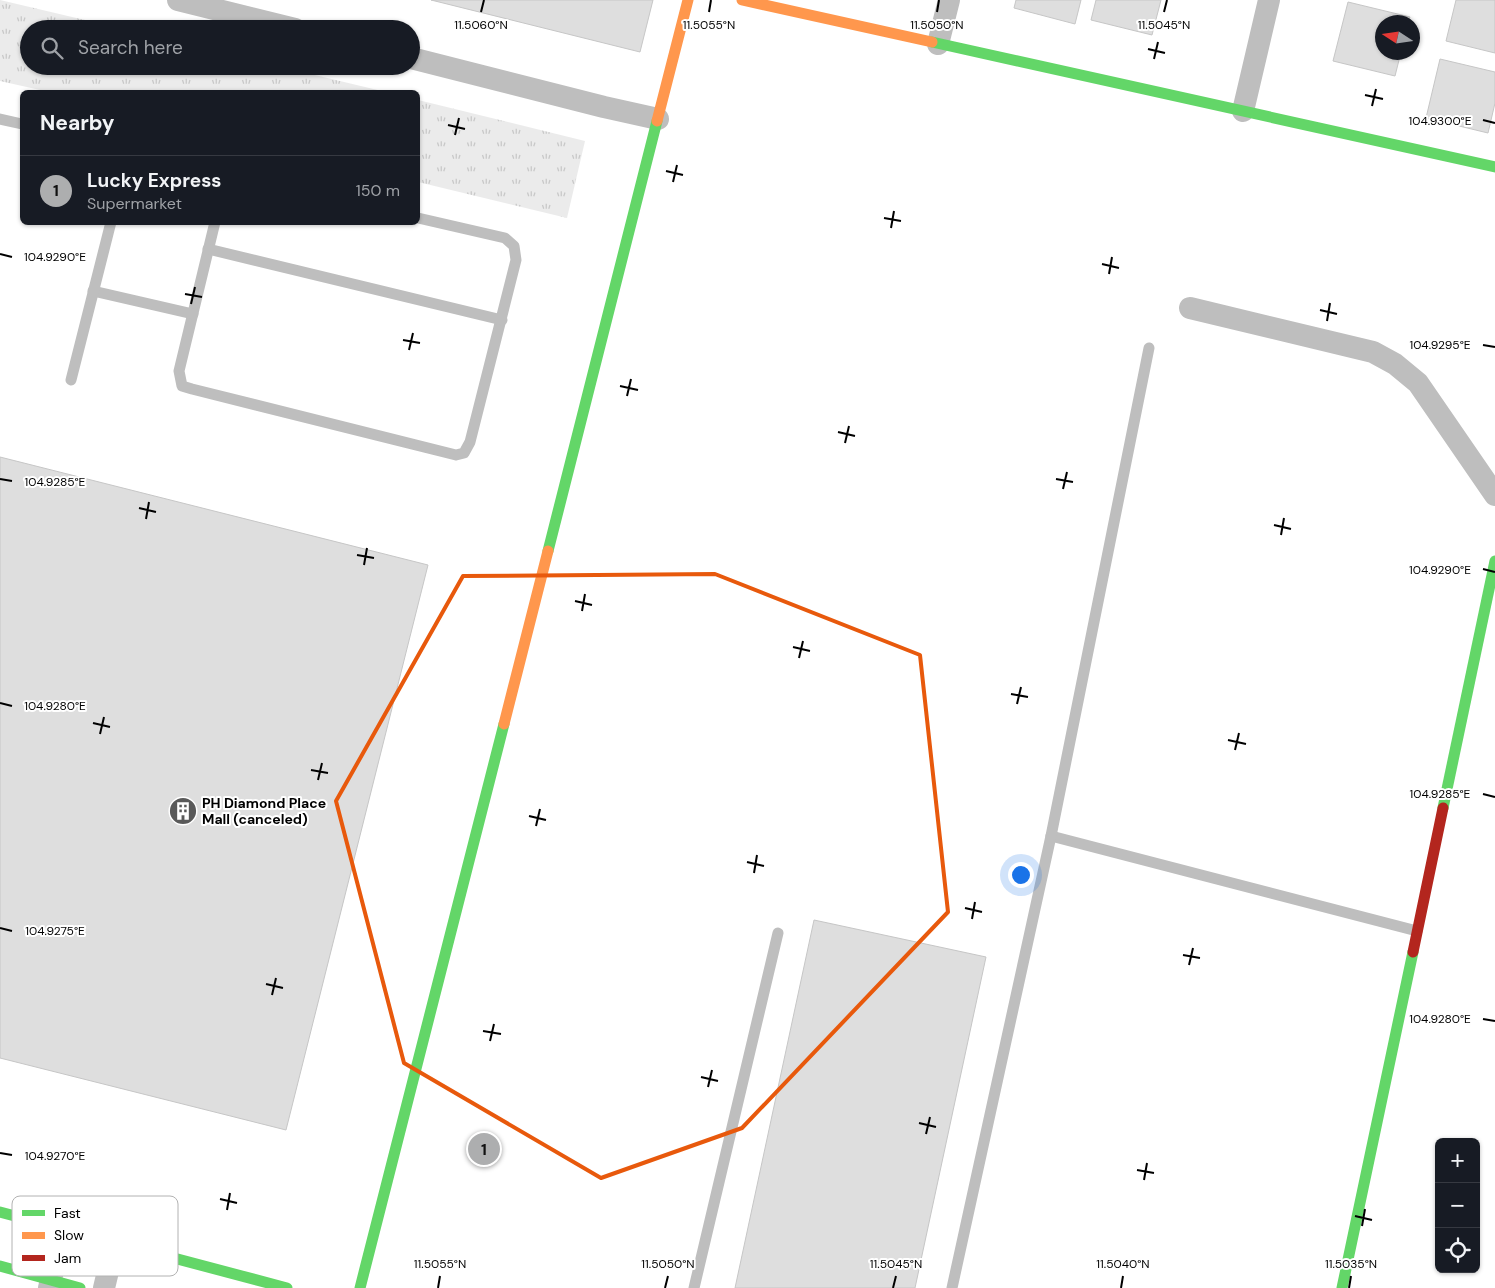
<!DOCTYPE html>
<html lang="en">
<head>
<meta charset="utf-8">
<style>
  :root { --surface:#171b24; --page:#20242c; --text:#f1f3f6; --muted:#9ea1a6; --line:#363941; --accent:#adaeaf }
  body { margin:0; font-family:"DM Sans",sans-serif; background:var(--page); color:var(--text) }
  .controls { position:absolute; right:15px; bottom:15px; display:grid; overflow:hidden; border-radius:8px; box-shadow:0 1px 4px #0004 }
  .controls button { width:45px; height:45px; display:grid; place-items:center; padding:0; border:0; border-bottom:1px solid var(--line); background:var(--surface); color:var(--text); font:25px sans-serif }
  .compass { position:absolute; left:1375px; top:15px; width:45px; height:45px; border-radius:50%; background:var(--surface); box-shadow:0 1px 4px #0004; rotate:282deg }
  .you { position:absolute; left:1020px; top:874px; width:18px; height:18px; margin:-12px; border:4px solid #fff; border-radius:50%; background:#1a73e8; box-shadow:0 0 0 8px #1a73e833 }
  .badge { display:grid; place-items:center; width:32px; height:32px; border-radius:50%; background:var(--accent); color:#111; font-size:16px; font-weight:700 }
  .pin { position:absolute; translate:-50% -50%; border:2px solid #fff; box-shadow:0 1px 5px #0006 }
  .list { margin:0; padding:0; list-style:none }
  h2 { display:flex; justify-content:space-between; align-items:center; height:65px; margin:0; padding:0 20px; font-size:21px }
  h2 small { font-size:16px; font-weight:400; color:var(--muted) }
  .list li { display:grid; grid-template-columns:32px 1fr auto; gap:15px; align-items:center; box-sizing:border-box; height:70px; padding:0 20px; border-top:1px solid var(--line) }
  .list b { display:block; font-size:19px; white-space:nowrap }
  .list p { margin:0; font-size:16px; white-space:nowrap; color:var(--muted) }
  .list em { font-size:16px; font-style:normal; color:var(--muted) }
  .icon { flex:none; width:28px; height:28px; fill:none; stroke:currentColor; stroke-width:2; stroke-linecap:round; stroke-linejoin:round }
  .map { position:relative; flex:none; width:1495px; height:1288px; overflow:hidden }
  .search { position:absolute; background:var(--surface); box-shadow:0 1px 4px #0004; left:20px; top:20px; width:400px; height:55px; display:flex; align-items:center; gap:12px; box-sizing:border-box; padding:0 18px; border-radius:28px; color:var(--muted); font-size:19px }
  .panel { position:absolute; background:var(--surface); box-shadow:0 1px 4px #0004; left:20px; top:90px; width:400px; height:135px; border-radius:8px }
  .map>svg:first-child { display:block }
  .grass { fill:url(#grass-tufts) }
  .building { fill:#dedede; stroke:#c6c6c6 }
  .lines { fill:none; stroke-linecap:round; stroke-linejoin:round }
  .lane { stroke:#bebebe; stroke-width:11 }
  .street { stroke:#bebebe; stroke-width:22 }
  .fast { stroke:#63d668; stroke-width:11 }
  .slow { stroke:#ff974d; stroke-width:11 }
  .jam { stroke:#b3261e; stroke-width:11 }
  .marked { fill:none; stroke:#e8590c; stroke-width:4; stroke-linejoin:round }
  .ticks { fill:none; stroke:#000; stroke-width:2 }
  .labels { text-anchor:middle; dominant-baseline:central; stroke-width:4; stroke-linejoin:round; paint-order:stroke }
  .poi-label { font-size:14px; font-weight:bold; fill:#000; stroke:#fff; text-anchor:start }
  .key { fill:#fff; stroke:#b2b2b2; stroke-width:1 }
  .key-label { font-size:14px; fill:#000 }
  .ticks-label { font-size:12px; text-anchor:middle; fill:#000; stroke:#fff; stroke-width:4; stroke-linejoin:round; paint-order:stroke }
</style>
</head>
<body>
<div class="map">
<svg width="1495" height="1288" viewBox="0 0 1495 1288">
  <defs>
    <pattern id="grass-tufts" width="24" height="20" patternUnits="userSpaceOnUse" patternTransform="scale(1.25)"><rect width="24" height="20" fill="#ebebeb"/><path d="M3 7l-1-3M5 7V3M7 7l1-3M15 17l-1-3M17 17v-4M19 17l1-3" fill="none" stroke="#c8c8c8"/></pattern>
  </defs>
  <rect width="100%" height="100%" fill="#fff"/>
  <!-- grass -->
  <g class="grass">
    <path d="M 0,0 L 123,29 L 29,29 L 29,66 L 277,66 L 386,92 L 49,92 L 0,81 Z"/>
    <path d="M 418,100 L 585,141 L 567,218 L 418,182 Z"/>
  </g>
  <!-- building -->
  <g class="building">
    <path d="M 431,0 L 653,0 L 640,52 Z"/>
    <path d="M 1016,0 L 1081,0 L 1075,24 L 1014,8 Z"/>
    <path d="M 1096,0 L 1161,0 L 1152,35 L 1091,20 Z"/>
    <path d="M 1456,0 L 1495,0 L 1495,53 L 1446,41 Z"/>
    <path d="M 1348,2 L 1410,17 L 1408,22 L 1382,22 L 1382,52 L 1401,52 L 1395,76 L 1333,61 Z"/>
    <path d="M 1440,59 L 1495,72 L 1495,103 L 1488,133 L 1426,118 Z"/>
    <path d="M 0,457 L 428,565 L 286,1130 L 0,1058 Z"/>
    <path d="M 814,920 L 986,957 L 915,1288 L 735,1288 Z"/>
  </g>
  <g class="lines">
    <!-- lane -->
    <g class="lane">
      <path d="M 0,119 L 22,124"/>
      <path d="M 215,222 L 179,371 L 182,386 L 192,389 L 456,455 L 464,453 L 470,442 L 516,260 L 514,246 L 505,238 L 418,218"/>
      <path d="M 208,249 L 502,320"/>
      <path d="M 93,291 L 193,314"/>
      <path d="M 71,380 L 111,222"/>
      <path d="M 1051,836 L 1417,931"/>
      <path d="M 694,1288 L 778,933"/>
      <path d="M 952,1288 L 1051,836 L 1149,348"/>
    </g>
    <!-- street -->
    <g class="street">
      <path d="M 178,0 L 295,29"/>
      <path d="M 938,44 L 949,0"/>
      <path d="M 411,58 L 604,107 L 658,119"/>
      <path d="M 1243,111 L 1269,0"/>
      <path d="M 1190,308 L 1373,352 L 1395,364 L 1418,383 L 1495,495"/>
      <path d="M 49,1288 L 63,1228"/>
      <path d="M 104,1288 L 115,1242"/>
    </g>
    <!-- fast -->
    <g class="fast">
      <path d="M 932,42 L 1495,167"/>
      <path d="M 548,551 L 657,121"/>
      <path d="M 1443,808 L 1495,561"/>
      <path d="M 0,1212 L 287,1288"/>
      <path d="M 0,1266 L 80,1288"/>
      <path d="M 360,1288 L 504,724"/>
      <path d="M 1342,1288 L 1413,952"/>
    </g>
    <!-- slow -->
    <g class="slow">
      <path d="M 742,0 L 932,42"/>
      <path d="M 657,121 L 688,0"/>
      <path d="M 504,724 L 548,551"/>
    </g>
    <!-- jam -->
    <path class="jam" d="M 1413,952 L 1443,808"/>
  </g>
  <!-- marked area -->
  <path class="marked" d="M 715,574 L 920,655 L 948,912 L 742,1128 L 601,1178 L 404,1063 L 336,801 L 463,576 Z"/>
  <!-- ticks -->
  <path class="ticks" d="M 481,12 L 484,0M 709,12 L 711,0M 937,12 L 939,0M 1164,12 L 1167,0M 1148,49 L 1165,53M 1154,59 L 1158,42M 1365,95 L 1383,99M 1372,106 L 1376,89M 1483,120 L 1495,123M 448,125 L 465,129M 455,135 L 459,118M 666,171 L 683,175M 673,182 L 677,165M 884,218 L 901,221M 891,228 L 894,211M 0,254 L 12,257M 1102,264 L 1119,268M 1109,274 L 1112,257M 185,294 L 202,297M 191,304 L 195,287M 1320,310 L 1337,314M 1327,321 L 1330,303M 403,340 L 420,343M 1483,345 L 1495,347M 409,350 L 413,333M 620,386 L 638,390M 627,396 L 631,379M 838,432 L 855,436M 845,443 L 849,426M 0,479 L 12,481M 1056,479 L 1073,482M 1063,489 L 1067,472M 139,508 L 156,512M 146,519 L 149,502M 1274,525 L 1291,529M 1281,535 L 1284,518M 357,555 L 374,558M 364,565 L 367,548M 1483,569 L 1495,572M 575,601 L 592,605M 582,611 L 585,594M 793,647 L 810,651M 799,658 L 803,641M 1011,694 L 1028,697M 0,703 L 12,706M 1017,704 L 1021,687M 93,723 L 110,727M 100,734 L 104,717M 1228,740 L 1246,744M 1235,750 L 1239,733M 311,770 L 328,773M 318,780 L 322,763M 1483,794 L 1495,797M 529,816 L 546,820M 536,826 L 540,809M 747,862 L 764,866M 754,873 L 757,855M 965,908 L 982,912M 972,919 L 975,902M 0,928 L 12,931M 1183,955 L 1200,958M 1189,965 L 1193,948M 266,984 L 283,988M 272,995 L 276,978M 1483,1019 L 1495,1021M 483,1031 L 501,1034M 490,1041 L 494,1024M 701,1077 L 718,1081M 708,1087 L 712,1070M 919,1123 L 936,1127M 926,1134 L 930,1117M 0,1153 L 12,1155M 1137,1170 L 1154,1173M 1144,1180 L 1147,1163M 220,1199 L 237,1203M 227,1210 L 230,1193M 1355,1216 L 1372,1220M 1362,1226 L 1365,1209M 438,1288 L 440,1276M 665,1288 L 668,1276M 893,1288 L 896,1276M 1121,1288 L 1123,1276M 1349,1288 L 1351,1276"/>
  <!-- icons -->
  <defs>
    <symbol id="building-disc" viewBox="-11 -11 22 22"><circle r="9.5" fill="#595959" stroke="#fff"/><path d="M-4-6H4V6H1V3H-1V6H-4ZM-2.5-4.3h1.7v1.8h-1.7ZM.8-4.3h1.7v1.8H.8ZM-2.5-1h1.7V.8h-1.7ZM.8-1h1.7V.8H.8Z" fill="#fff"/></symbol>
  </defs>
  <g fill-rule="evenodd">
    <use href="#building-disc" x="167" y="795" width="32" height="32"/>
  </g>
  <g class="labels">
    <!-- poi labels -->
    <g class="poi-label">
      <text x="202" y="803">PH Diamond Place<tspan x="202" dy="16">Mall (canceled)</tspan></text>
    </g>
  </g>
  <!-- legend -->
  <rect x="12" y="1196" width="166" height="80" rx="8" class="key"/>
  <rect x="22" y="1210" width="23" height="6" fill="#63d668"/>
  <rect x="22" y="1232" width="23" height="7" fill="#ff974d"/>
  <rect x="22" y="1255" width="23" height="6" fill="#b3261e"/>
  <g class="key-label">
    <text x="54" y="1218">Fast</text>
    <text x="54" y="1240">Slow</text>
    <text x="54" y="1263">Jam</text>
  </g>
  <g class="ticks-label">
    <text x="481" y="29">11.5060°N</text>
    <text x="709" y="29">11.5055°N</text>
    <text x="937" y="29">11.5050°N</text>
    <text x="1164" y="29">11.5045°N</text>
    <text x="1440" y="125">104.9300°E</text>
    <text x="55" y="261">104.9290°E</text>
    <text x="1440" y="349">104.9295°E</text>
    <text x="55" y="486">104.9285°E</text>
    <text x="1440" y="574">104.9290°E</text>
    <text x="55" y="710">104.9280°E</text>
    <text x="1440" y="798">104.9285°E</text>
    <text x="55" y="935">104.9275°E</text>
    <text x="1440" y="1023">104.9280°E</text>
    <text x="55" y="1160">104.9270°E</text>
    <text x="440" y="1268">11.5055°N</text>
    <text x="668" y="1268">11.5050°N</text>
    <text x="896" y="1268">11.5045°N</text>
    <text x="1123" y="1268">11.5040°N</text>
    <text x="1351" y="1268">11.5035°N</text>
  </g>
</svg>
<div class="controls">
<button>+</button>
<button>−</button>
<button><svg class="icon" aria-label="locate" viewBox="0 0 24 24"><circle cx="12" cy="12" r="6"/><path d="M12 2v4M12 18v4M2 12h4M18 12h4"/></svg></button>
</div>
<svg class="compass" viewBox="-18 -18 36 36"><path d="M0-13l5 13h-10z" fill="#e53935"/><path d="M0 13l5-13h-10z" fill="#9ea1a6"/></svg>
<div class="you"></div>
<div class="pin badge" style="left:484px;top:1149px">1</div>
<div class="search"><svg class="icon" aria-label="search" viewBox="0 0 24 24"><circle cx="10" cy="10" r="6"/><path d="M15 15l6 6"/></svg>Search here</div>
<section class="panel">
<h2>Nearby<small></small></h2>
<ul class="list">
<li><span class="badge">1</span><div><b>Lucky Express</b><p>Supermarket</p></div><em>150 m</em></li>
</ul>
</section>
</div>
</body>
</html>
